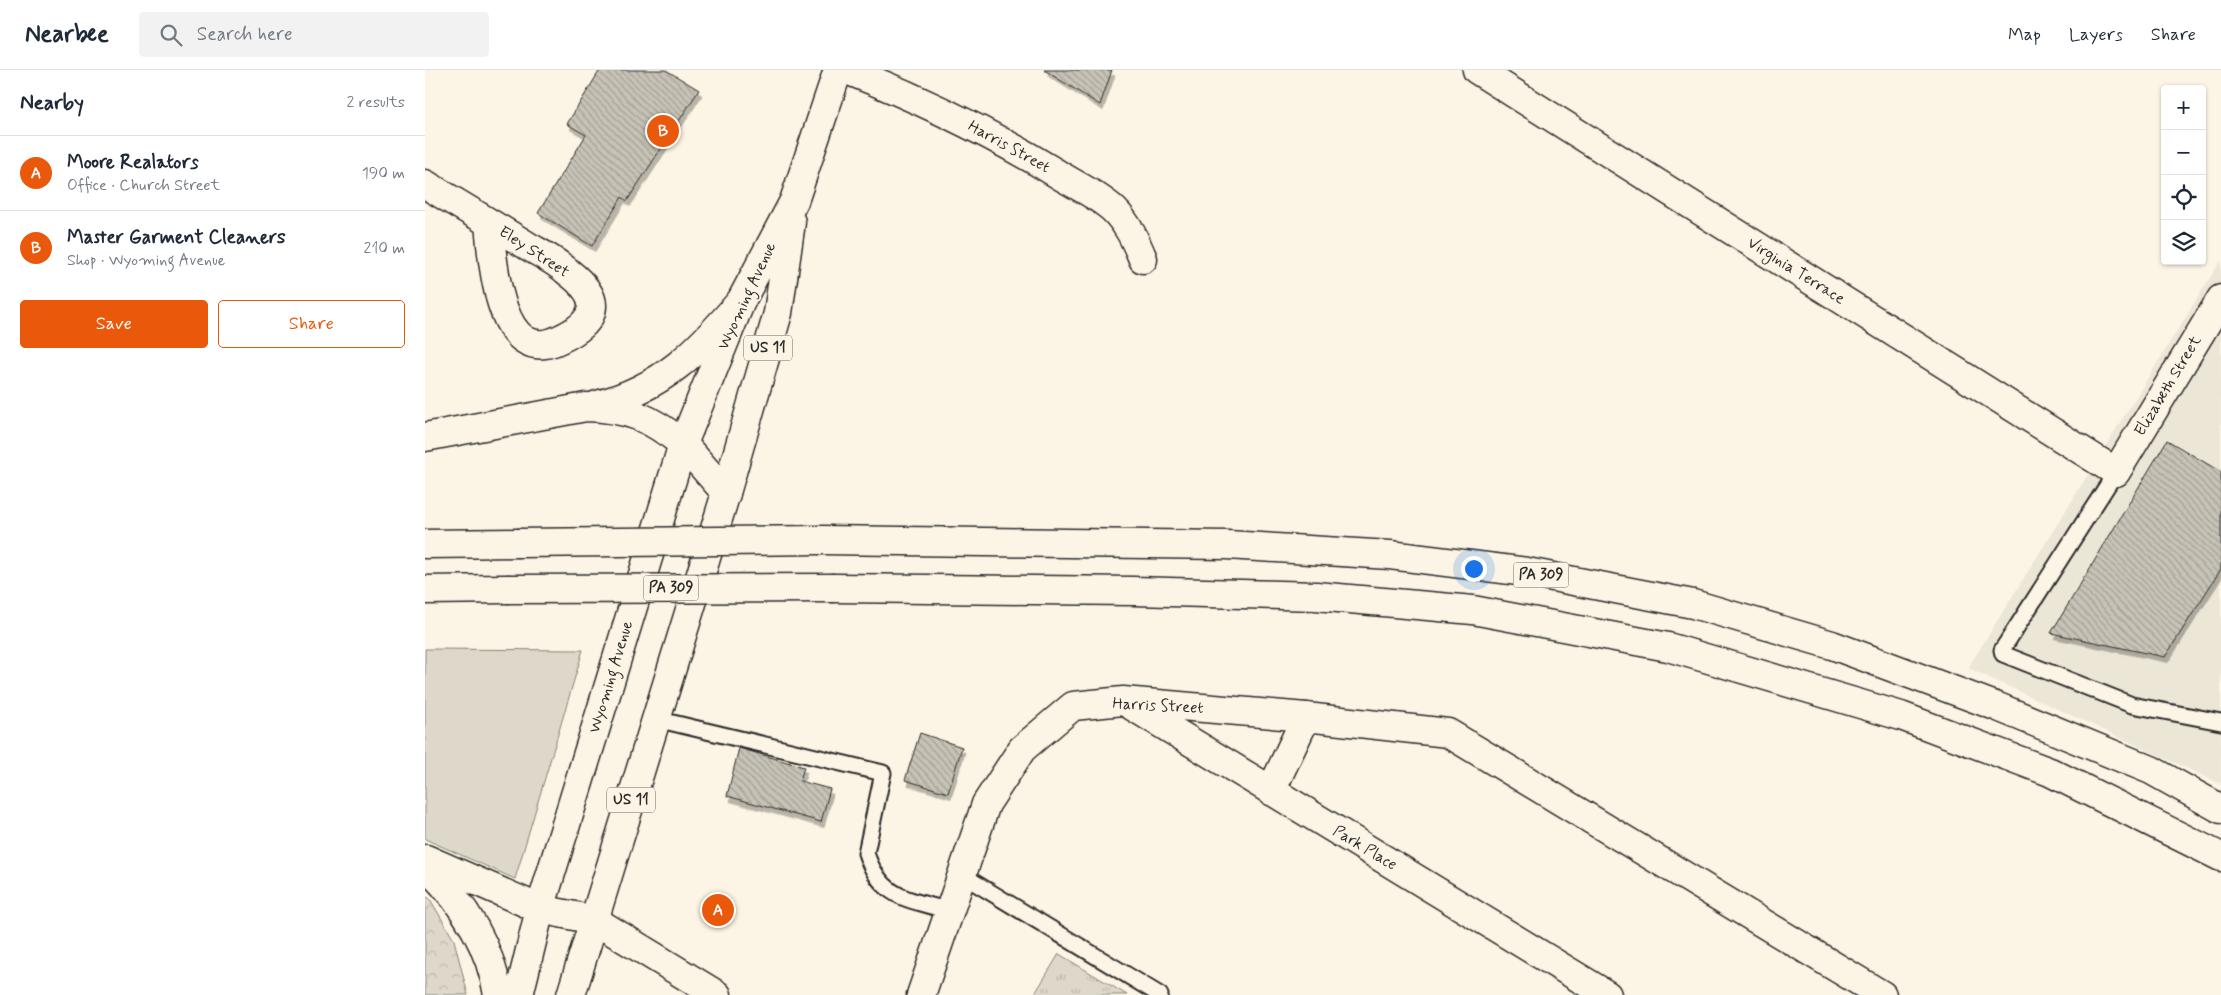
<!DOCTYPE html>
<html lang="en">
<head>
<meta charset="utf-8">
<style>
  :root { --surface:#fff; --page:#f2f2f3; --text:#1f2937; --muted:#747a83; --line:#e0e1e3; --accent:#ea580c }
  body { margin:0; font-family:Mynerve,sans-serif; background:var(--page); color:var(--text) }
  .controls { position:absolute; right:15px; top:15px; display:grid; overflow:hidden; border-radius:5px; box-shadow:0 1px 4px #0004 }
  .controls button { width:45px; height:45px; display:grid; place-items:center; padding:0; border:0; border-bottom:1px solid var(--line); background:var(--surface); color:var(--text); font:25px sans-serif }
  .you { position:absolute; left:1048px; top:498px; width:18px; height:18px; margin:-12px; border:4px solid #fff; border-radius:50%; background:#1a73e8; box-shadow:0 0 0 8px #1a73e833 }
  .badge { display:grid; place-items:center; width:32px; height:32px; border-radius:50%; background:var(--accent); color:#fff; font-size:16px; font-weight:700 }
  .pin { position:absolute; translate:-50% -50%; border:2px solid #fff; box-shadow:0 1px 5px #0006 }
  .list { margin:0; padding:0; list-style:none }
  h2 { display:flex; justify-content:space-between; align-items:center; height:65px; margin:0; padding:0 20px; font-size:21px }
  h2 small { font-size:16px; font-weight:400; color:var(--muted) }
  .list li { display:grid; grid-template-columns:32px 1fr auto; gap:15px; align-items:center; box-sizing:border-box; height:75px; padding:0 20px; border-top:1px solid var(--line) }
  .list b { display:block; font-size:19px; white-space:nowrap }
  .list p { margin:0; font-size:16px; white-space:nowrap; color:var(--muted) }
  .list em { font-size:16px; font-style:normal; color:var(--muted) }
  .actions { display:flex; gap:10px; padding:15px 20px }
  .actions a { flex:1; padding:11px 0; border:1px solid var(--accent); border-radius:5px; text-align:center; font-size:18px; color:var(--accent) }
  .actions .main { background:var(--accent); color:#fff }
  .icon { flex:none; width:28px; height:28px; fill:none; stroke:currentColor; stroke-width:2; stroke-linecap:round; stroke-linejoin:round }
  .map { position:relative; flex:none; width:1796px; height:925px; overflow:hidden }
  header { display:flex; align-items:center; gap:30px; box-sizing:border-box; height:70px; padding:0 25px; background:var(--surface); border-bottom:1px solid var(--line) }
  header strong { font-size:24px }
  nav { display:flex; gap:28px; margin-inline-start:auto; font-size:18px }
  .search { width:350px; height:45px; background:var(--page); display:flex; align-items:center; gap:12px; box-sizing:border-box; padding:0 18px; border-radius:5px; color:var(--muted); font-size:19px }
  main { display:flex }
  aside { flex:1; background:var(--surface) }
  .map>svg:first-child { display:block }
  .built { fill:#ece6d7 }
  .green { fill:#ded8ca; stroke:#84827a }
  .forest { fill:url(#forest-crowns); stroke:#84827a }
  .park { fill:url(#park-tufts); stroke:#84827a }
  .building { fill:url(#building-back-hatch); stroke:#2b2b2b; filter:url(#shadow) }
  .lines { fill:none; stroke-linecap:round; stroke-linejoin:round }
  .lane-casing { stroke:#2b2b2b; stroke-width:19 }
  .street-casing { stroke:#2b2b2b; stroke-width:31 }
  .primary-casing { stroke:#2b2b2b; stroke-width:31 }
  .highway-casing { stroke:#2b2b2b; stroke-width:31 }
  .lane { stroke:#fcf5e5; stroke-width:15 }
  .street { stroke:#fcf5e5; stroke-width:28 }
  .primary { stroke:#fcf5e5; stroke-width:28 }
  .highway { stroke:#fcf5e5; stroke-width:28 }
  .highway-bridge-casing { stroke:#2b2b2b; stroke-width:31; stroke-linecap:butt }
  .highway-bridge { stroke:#fcf5e5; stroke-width:28 }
  .labels { text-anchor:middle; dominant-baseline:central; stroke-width:4; stroke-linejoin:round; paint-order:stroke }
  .shield { fill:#fcf5e5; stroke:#6a6863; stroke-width:1 }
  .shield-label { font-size:15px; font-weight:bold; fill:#2b2b2b }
  .street-label { font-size:16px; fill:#2b2b2b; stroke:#fcf5e5 }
</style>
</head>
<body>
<header>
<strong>Nearbee</strong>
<div class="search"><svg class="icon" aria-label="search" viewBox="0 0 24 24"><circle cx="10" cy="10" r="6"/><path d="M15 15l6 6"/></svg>Search here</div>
<nav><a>Map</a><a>Layers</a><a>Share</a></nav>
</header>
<main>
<aside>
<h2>Nearby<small>2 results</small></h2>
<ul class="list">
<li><span class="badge">A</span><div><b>Moore Realators</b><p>Office · Church Street</p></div><em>190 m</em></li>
<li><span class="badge">B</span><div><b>Master Garment Cleaners</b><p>Shop · Wyoming Avenue</p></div><em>210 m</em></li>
</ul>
<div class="actions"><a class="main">Save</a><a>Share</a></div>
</aside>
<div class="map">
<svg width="1796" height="925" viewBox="0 0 1796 925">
  <defs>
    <pattern id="forest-crowns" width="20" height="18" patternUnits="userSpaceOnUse" patternTransform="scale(1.25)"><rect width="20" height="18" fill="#ded8ca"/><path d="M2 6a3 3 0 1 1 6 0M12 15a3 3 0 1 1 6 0" fill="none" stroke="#bfbaae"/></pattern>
    <pattern id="park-tufts" width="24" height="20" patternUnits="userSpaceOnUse" patternTransform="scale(1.25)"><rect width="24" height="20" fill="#ded8ca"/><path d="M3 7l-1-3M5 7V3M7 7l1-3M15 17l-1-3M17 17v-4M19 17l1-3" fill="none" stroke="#bfbaae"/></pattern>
    <pattern id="building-back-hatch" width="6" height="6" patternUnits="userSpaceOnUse" patternTransform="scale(1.25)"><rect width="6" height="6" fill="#c8c3b7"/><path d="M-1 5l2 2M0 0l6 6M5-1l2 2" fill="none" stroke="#a39f95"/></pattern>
    <filter id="shadow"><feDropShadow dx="3" dy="5.5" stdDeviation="0" flood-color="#0004"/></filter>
  </defs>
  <rect width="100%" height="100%" fill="#fcf5e5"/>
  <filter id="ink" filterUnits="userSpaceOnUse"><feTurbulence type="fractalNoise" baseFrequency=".02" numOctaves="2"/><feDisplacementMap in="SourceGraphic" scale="10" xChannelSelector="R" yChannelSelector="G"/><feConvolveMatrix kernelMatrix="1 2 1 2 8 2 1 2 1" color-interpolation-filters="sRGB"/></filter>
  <g filter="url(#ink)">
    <!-- built -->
    <path class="built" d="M 1796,190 L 1796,714 L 1543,598 Z"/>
    <!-- green -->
    <path class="green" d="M 0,579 L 158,580 L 90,809 L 0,769 Z"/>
    <!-- forest -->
    <path class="forest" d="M 0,826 L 5,829 L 29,870 L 43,925 L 0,925 Z"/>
    <!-- park -->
    <path class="park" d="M 634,884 L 702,925 L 609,925 Z"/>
    <!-- building -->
    <g class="building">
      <path d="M 175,0 L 241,0 L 274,20 L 202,131 L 197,127 L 167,176 L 113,143 L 161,65 L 142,54 Z"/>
      <path d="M 619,0 L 687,0 L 675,35 Z"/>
      <path d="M 1742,370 L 1796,402 L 1796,499 L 1740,587 L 1626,563 Z"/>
      <path d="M 495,663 L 537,677 L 523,723 L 480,710 Z"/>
      <path d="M 314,678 L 379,697 L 375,711 L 405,719 L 396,752 L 302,726 Z"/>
    </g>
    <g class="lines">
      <defs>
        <g id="lane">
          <path d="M 1691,402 L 1577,580 L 1578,584 L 1707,635 L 1796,652"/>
          <path d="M 231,649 L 458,703 L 441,783 C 456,829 483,829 525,841"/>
          <path d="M 537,805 L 735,925"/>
        </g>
        <g id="street">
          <path d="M 422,0 C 495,29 564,62 631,103 C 650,115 673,125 689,140 C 703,154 711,172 718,189"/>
          <path d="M 1052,0 L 1691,402 L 1796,229"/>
          <path d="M 0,114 C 33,134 65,153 98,173 C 112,182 130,190 143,202 C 152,209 167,222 167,235 C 167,252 150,262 135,269 C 74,300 67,189 64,153"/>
          <path d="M 704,634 L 1182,925"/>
          <path d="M 846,721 L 881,647"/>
          <path d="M 169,850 L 292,925"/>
          <path d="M 496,925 L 561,734 L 597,679 L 648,636 L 698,631 L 881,647 L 1023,663 L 1457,925"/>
        </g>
        <g id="primary">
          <path d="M 258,374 L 301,423"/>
          <path d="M 115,839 L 169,850"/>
          <path d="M 94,925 L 115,839 L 258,374 L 316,231 L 369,131 L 413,0"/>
          <path d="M 146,925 L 301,423 L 353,243 L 366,152"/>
        </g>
        <g id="highway">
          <path d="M 172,335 C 238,318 273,281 316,231"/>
          <path d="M 0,367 L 161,337 C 203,338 226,348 258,374"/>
          <path d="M 396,470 L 802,475 L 965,485 L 1102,502 L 1268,534 L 1407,575 L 1573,637 L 1726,700 L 1796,739"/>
          <path d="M 0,474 L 92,473"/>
          <path d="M 409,518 L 709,521 L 891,526 L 1048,540 L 1243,577 L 1476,646 L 1625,702 L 1796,787"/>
          <path d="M 0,520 L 82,519"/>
          <path d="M 1,789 L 115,839"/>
          <path d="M 0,795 C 37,831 65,873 73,925"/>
        </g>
      </defs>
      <!-- lane casing -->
      <use href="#lane" class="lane-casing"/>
      <!-- street casing -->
      <use href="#street" class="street-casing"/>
      <!-- primary casing -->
      <use href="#primary" class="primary-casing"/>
      <!-- highway casing -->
      <use href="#highway" class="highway-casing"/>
      <!-- lane -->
      <use href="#lane" class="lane"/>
      <!-- street -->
      <use href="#street" class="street"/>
      <!-- primary -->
      <use href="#primary" class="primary"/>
      <!-- highway -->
      <use href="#highway" class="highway"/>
      <defs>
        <g id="highway-bridge">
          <path d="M 92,473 L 396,470"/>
          <path d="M 82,519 L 409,518"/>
        </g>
      </defs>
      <!-- highway-bridge casing -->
      <use href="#highway-bridge" class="highway-bridge-casing"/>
      <!-- highway-bridge -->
      <use href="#highway-bridge" class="highway-bridge"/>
    </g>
  </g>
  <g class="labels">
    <!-- shield labels -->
    <g class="shield">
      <rect x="319" y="265.5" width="48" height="25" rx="4"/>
      <rect x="1088.5" y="492.5" width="55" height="25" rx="4"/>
      <rect x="218.5" y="505.5" width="55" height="25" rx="4"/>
      <rect x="182" y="717.5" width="48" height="25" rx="4"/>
    </g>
    <g class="shield-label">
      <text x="343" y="278">US 11</text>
      <text x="1116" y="505">PA 309</text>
      <text x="246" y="518">PA 309</text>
      <text x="206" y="730">US 11</text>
    </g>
    <!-- street labels -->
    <g class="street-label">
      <text transform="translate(584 77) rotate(29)">Harris Street</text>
      <text transform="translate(109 182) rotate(33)">Eley Street</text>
      <text transform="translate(1371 201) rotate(32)">Virginia Terrace</text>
      <text transform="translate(322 226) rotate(-65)">Wyoming Avenue</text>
      <text transform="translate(1743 316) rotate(-59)">Elizabeth Street</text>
      <text transform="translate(186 607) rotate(-73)">Wyoming Avenue</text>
      <text transform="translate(733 636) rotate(3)">Harris Street</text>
      <text transform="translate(940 778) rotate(31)">Park Place</text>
    </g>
  </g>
</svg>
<div class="controls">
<button>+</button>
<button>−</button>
<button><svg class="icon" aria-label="locate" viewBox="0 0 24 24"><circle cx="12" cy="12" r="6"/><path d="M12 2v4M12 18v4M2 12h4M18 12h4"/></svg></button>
<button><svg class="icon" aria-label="layers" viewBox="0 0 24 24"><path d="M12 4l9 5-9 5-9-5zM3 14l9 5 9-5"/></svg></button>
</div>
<div class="you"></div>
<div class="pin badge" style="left:293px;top:840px">A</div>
<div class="pin badge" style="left:238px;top:61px">B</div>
</div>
</main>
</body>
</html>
